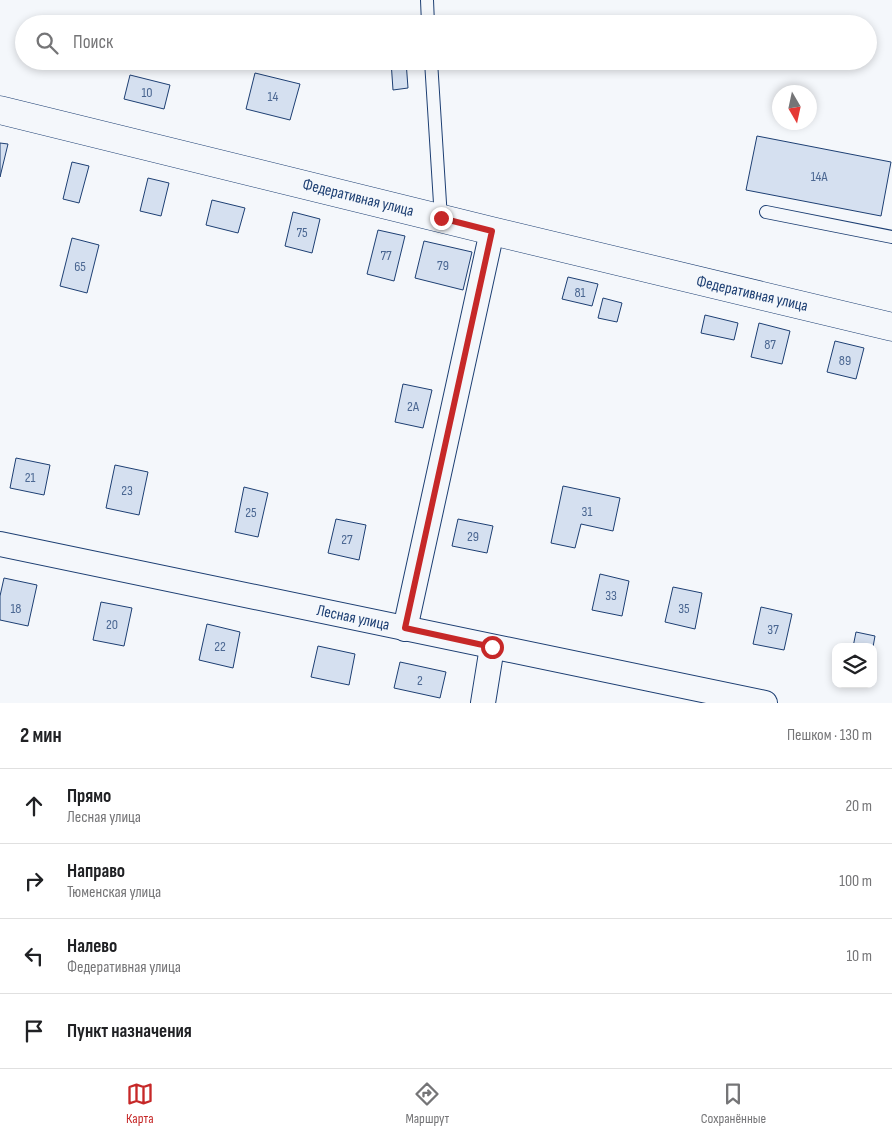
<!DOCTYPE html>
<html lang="ru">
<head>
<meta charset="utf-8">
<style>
  :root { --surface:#fff; --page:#f2f2f2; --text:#202124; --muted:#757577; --line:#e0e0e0; --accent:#c62828 }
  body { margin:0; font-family:"Sofia Sans Condensed",sans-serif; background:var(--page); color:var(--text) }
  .controls { position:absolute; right:15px; bottom:15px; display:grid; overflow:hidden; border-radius:10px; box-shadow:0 2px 8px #0003 }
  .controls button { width:45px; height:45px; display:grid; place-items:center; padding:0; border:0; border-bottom:1px solid var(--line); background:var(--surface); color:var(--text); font:25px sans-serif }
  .compass { position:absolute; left:772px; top:85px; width:45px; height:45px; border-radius:50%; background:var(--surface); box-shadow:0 2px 8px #0003; rotate:171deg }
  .stop { position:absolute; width:15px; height:15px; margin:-11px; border:4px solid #c62828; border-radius:50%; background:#fff }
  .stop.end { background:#c62828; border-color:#fff; box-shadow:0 1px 5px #0008 }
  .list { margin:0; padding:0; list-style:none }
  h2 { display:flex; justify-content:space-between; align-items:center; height:65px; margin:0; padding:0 20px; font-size:21px }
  h2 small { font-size:16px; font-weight:400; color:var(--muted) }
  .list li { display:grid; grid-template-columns:32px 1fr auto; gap:15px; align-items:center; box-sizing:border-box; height:75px; padding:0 20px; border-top:1px solid var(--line) }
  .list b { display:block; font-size:19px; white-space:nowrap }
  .list p { margin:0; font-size:16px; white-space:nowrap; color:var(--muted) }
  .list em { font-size:16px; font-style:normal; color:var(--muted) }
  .icon { flex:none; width:28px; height:28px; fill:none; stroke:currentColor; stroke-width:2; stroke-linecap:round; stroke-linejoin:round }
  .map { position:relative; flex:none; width:892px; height:703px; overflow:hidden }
  .search { position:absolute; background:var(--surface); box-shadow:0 2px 8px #0003; left:15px; right:15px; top:15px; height:55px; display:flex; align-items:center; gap:12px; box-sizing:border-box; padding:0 18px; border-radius:28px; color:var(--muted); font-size:19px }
  .sheet { height:365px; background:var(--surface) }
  nav { display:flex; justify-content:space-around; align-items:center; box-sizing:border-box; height:70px; border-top:1px solid var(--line); background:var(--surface); font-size:14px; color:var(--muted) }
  nav a { display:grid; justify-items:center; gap:2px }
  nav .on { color:var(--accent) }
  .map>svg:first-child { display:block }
  .building { fill:#d5e0f0; stroke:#1d3f73 }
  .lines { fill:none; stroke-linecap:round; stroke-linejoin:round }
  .lane-casing { stroke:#1d3f73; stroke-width:14 }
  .street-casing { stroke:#1d3f73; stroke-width:26 }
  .secondary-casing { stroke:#1d3f73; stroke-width:29 }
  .lane { stroke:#f4f7fb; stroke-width:12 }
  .street { stroke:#f4f7fb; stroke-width:24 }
  .secondary { stroke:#f4f7fb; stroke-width:28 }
  .route { stroke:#c62828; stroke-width:6 }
  .labels { text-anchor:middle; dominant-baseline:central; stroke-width:4; stroke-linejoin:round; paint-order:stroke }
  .number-label { font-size:14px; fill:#4b6792 }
  .street-label { font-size:16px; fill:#1d3f73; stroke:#f4f7fb }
</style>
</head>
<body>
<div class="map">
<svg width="892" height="703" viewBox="0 0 892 703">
  <rect width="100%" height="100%" fill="#f4f7fb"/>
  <!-- building -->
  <g class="building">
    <path d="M 391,61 L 406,61 L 408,88 L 393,90 Z"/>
    <path d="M 255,73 L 300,84 L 290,120 L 246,109 Z"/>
    <path d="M 130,75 L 170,85 L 164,109 L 124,99 Z"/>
    <path d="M 757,136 L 891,162 L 881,216 L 746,190 Z"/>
    <path d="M 0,143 L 8,144 L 0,177 Z"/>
    <path d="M 72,162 L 89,166 L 79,203 L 63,199 Z"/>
    <path d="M 148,178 L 169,183 L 161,216 L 140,211 Z"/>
    <path d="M 212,200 L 245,208 L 238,233 L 206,225 Z"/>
    <path d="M 293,212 L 320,219 L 312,253 L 285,246 Z"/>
    <path d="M 378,230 L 405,236 L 394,281 L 367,274 Z"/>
    <path d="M 72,238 L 99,245 L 87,293 L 60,286 Z"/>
    <path d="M 424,241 L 472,252 L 463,290 L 415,278 Z"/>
    <path d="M 568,277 L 598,284 L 592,306 L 562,299 Z"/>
    <path d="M 603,298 L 622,303 L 617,322 L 598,318 Z"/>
    <path d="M 705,315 L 738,323 L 734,340 L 701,333 Z"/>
    <path d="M 759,323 L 790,331 L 782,364 L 751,357 Z"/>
    <path d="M 835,341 L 864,348 L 856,379 L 827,372 Z"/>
    <path d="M 403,384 L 432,390 L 423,428 L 395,422 Z"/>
    <path d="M 16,458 L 50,465 L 44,495 L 10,488 Z"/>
    <path d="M 115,465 L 148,472 L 139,515 L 106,508 Z"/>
    <path d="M 563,486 L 620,498 L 613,531 L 581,524 L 575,548 L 551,543 Z"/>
    <path d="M 244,487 L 268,493 L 258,537 L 235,532 Z"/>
    <path d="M 336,519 L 366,525 L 359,560 L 328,553 Z"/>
    <path d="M 458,519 L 493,526 L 487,553 L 452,546 Z"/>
    <path d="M 600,574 L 629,581 L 622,616 L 592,610 Z"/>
    <path d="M 4,578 L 37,585 L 28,626 L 0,620 L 0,596 Z"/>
    <path d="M 673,587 L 702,593 L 695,629 L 665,622 Z"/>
    <path d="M 101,602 L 132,608 L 124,646 L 93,640 Z"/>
    <path d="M 761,607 L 792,614 L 784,650 L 753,644 Z"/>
    <path d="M 207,624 L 240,632 L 233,668 L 199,660 Z"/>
    <path d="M 856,632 L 875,636 L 873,647 L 853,647 Z"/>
    <path d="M 318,646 L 355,654 L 349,685 L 311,677 Z"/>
    <path d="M 400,662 L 446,672 L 440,698 L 394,688 Z"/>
  </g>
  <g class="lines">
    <defs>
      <g id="lane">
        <path d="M 427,0 L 428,24"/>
        <path d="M 431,61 L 441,219"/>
        <path d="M 766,212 L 892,237"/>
      </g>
      <g id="street">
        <path d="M 0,544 L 765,703"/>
        <path d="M 405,629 L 492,231"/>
        <path d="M 483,703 L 492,647"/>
      </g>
      <path id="secondary" d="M 0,110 L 492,231 L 892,327"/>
    </defs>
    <!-- lane casing -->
    <use href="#lane" class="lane-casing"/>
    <!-- street casing -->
    <use href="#street" class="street-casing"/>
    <!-- secondary casing -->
    <use href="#secondary" class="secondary-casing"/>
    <!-- lane -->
    <use href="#lane" class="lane"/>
    <!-- street -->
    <use href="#street" class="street"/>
    <!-- secondary -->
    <use href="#secondary" class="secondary"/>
  </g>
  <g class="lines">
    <!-- route -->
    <path class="route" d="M 441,218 L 492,231 L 405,628 L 492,647"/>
  </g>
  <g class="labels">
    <!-- number labels -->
    <g class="number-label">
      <text x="147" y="92">10</text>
      <text x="273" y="96">14</text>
      <text x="819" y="176">14А</text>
      <text x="302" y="232">75</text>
      <text x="386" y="255">77</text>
      <text x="443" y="265">79</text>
      <text x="80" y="266">65</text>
      <text x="580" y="292">81</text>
      <text x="770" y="344">87</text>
      <text x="845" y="360">89</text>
      <text x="413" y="406">2А</text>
      <text x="30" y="477">21</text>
      <text x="127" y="490">23</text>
      <text x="587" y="511">31</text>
      <text x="251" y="512">25</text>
      <text x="473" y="536">29</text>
      <text x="347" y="539">27</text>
      <text x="611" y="595">33</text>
      <text x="16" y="608">18</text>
      <text x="684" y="608">35</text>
      <text x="112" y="624">20</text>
      <text x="773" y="629">37</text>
      <text x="220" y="646">22</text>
      <text x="420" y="680">2</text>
    </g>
    <!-- street labels -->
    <g class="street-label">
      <text transform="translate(358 198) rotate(14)">Федеративная улица</text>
      <text transform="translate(752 294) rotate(13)">Федеративная улица</text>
      <text transform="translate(353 618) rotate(12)">Лесная улица</text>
    </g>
  </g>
</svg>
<div class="controls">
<button><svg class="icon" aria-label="layers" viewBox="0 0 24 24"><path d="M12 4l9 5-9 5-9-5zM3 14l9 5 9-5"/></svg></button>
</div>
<svg class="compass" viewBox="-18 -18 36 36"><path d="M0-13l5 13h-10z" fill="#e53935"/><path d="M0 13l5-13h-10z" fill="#757577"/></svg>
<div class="stop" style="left:492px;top:647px"></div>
<div class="stop end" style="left:441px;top:218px"></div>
<div class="search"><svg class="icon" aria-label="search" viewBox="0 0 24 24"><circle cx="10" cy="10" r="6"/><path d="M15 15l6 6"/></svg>Поиск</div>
</div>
<section class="sheet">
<h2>2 мин<small>Пешком · 130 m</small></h2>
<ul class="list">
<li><svg class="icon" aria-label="ahead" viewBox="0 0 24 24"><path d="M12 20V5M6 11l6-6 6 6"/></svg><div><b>Прямо</b><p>Лесная улица</p></div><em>20 m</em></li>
<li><svg class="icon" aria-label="right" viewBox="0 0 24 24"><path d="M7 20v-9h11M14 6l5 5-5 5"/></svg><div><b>Направо</b><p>Тюменская улица</p></div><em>100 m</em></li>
<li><svg class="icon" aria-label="left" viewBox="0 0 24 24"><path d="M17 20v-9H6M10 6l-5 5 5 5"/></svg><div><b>Налево</b><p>Федеративная улица</p></div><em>10 m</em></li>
<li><svg class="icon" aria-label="arrive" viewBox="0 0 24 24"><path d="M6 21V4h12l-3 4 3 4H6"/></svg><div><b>Пункт назначения</b></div></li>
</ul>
</section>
<nav>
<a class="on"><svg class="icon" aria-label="map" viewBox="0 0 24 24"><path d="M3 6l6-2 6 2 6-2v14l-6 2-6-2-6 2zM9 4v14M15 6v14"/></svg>Карта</a>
<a><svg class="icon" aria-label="directions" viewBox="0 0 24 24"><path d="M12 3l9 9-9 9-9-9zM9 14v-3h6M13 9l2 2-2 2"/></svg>Маршрут</a>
<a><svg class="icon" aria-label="saved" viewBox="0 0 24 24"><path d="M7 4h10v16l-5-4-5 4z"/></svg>Сохранённые</a>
</nav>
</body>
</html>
